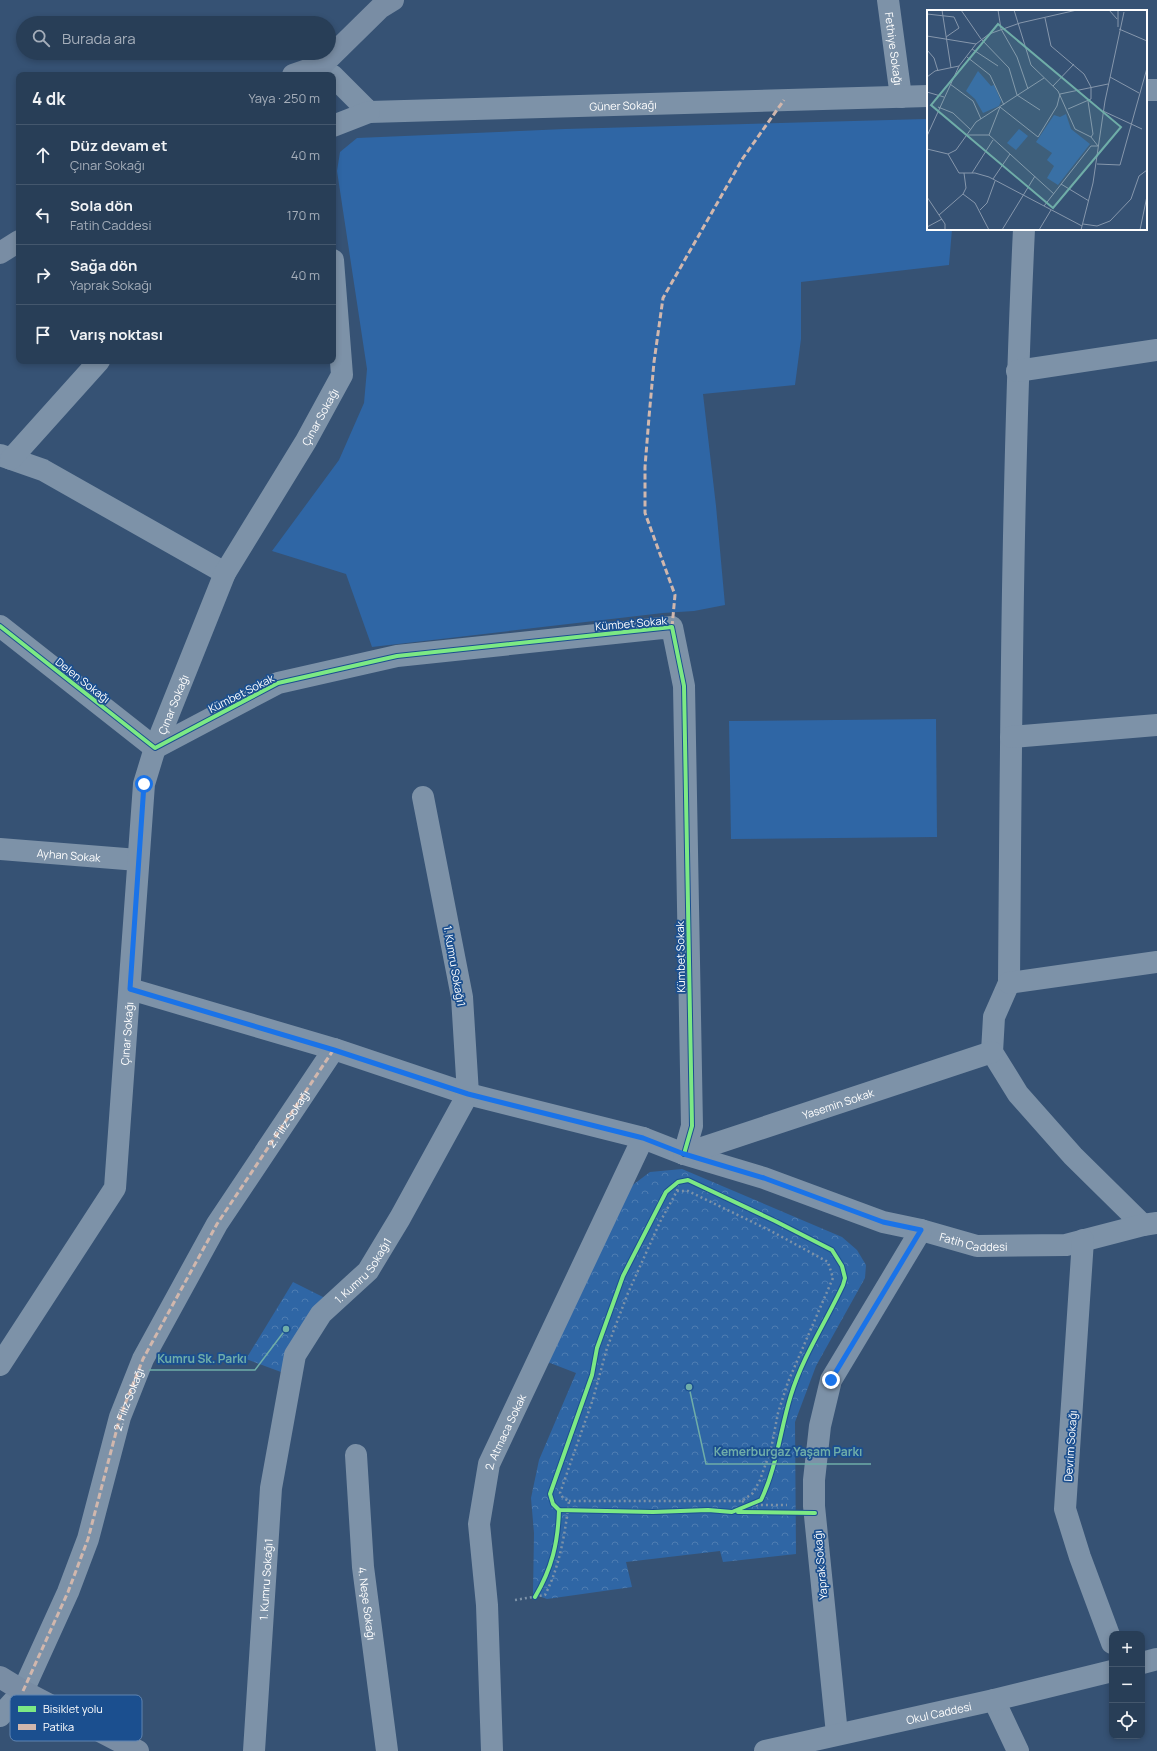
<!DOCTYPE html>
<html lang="tr">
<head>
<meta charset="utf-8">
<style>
  :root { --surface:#283e57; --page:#344961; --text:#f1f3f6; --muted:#a5aeba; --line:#44576d }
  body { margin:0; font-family:Manrope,sans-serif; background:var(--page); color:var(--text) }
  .controls { position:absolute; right:12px; bottom:12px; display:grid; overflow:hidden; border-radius:8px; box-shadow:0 2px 6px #0003 }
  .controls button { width:36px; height:36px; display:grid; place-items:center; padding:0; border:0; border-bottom:1px solid var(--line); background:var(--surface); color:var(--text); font:20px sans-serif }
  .stop { position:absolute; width:12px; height:12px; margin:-9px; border:3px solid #1a73e8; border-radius:50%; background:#fff }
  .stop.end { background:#1a73e8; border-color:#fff; box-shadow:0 1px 4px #0008 }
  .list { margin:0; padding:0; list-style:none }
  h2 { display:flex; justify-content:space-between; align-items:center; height:52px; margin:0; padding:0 16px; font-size:17px }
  h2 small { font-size:13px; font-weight:400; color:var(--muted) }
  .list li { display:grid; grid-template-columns:26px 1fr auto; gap:12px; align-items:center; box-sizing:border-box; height:60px; padding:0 16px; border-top:1px solid var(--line) }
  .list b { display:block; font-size:15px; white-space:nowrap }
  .list p { margin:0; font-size:13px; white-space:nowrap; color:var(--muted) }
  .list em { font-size:13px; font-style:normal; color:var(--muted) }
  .icon { flex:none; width:22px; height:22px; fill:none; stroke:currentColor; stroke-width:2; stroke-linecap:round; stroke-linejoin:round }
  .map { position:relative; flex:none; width:1157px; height:1751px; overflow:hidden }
  .search { position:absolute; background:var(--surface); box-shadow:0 2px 6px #0003; left:16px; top:16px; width:320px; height:44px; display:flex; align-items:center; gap:10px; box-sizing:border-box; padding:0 14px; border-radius:22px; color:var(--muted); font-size:15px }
  .panel { position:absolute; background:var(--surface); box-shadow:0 2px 6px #0003; left:16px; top:72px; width:320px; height:292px; border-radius:8px }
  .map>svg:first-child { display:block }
  .green { fill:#2f66a5 }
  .park { fill:url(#park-crowns) }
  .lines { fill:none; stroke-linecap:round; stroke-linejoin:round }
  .path { stroke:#7d92a8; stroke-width:2.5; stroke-dasharray:2 3; stroke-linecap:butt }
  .street { stroke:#7d92a8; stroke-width:22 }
  .secondary { stroke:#798da4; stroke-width:22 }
  .quiet { stroke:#d1b7ad; stroke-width:3; stroke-dasharray:6 3; stroke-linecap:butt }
  .cycleway-casing { stroke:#1b4f8f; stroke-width:6 }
  .cycleway { stroke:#7ce984; stroke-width:4 }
  .route { stroke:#1a73e8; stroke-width:5 }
  .labels { text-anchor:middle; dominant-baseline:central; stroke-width:3.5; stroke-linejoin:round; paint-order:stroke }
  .street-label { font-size:11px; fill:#fff; stroke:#1b4f8f }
  .inset-road { fill:none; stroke:#8697ac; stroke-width:1 }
  .view { fill:#6fada8; fill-opacity:0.15; stroke:#6fada8; stroke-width:2 }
  .inset-edge { fill:none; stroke:#fff; stroke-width:2 }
  .key { fill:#1b4f8f; stroke:#5f84b1; stroke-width:1 }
  .key-label { font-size:11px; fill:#fff }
  .leader { fill:none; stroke:#6fada8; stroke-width:1.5 }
  .callout-dot { fill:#6fada8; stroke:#1b4f8f; stroke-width:1.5 }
  .callout-label { font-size:12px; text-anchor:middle; font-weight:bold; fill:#6fada8; stroke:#1b4f8f; stroke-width:3.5; stroke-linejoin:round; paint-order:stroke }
</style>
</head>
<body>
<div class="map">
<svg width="1157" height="1751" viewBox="0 0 1157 1751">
  <defs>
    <pattern id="park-crowns" width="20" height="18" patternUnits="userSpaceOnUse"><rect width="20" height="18" fill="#2f66a5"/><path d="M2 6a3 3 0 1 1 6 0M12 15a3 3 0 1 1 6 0" fill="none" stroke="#4e7db2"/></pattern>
  </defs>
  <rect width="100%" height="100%" fill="#365274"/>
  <!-- green -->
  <g class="green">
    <path d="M 926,119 L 928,123 L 928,229 L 952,229 L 949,265 L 801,282 L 801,339 L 795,385 L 703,394 L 716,506 L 725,605 L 694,611 L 663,613 L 372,647 L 346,574 L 272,551 L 339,460 L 364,403 L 367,369 L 337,171 L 340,152 L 357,138 L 565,129 Z"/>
    <path d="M 936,719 L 937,837 L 731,839 L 729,721 Z"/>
  </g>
  <!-- park -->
  <g class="park">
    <path d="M 682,1169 L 842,1237 L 857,1250 L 866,1265 L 865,1278 L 816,1366 L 795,1422 L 796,1554 L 723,1562 L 720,1551 L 626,1562 L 632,1587 L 547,1599 L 533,1594 L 534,1533 L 531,1498 L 539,1460 L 576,1373 L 545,1361 L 630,1187 L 650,1172 Z"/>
    <path d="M 293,1282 L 327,1299 L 281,1372 L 246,1359 Z"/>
  </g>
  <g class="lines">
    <!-- path -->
    <g class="path">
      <path d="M 677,1191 L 678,1182"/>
      <path d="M 742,1501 L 749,1505 L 787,1505"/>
      <path d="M 515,1600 L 545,1595 C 560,1566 565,1533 569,1501 L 563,1498 L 560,1493 L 593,1399 L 607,1348 L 628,1293 L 660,1222 L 677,1191 L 688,1191 L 771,1231 L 828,1262 L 833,1278 L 788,1382 L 778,1413 L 771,1449 L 760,1480 L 753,1493 L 742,1501 L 569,1501"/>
    </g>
    <!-- street -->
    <g class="street">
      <path id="s1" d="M 888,0 L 901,97"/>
      <path id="s2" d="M 333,76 L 369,112 L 928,96"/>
      <path d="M 1146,90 L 1157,90"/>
      <path d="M 333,126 L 369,112"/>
      <path d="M 1024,229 C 1012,480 1011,731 1009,983 L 994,1017 L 992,1052 L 1018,1094 L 1073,1156 L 1143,1225"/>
      <path d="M 1017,371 L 1157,350"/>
      <path d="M 0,455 L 43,470 L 225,573"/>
      <path d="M 11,459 L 99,361"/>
      <path d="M 0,626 L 155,748 L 278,683 L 397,656 L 672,627 L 684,686 L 692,1126 L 684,1154"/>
      <path d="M 1011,737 L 1157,725"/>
      <path id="s3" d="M 0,849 L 138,860"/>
      <path d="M 1009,983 L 1157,962"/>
      <path id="s4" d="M 130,989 L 334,1049 L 468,1094 L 643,1138 L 684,1154 L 764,1178 L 883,1222 L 921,1230 L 977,1246 L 1066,1245 L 1143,1225 L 1157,1223"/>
      <path id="s5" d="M 684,1154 L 992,1052"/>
      <path d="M 1083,1240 L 1065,1509 L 1080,1557 L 1112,1643"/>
      <path id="s6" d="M 0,1365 L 115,1188 L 144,784 L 155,748 L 225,573 L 306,441 L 342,375 L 333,260"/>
      <path id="s7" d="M 356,1455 L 363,1567 L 387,1751"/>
      <path d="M 1142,1663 L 1157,1659"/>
      <path d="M 994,1700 L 1018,1751"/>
      <path d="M 0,1716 L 23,1691 L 68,1592 L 88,1539 L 120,1417 L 143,1359 L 217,1224 L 334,1049"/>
      <path d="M 837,1734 L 814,1506 L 814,1480 L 820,1426 L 831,1380 L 921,1230"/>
      <path id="s8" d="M 254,1751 L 271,1488 L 295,1355 L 321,1314 L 368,1271 L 400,1218 L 468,1094 L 462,997 L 423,797"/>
      <path id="s9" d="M 492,1751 L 487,1605 L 479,1524 L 489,1464 L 643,1138"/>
      <path id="s10" d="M 765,1751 L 994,1700 L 1112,1671"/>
    </g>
    <!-- secondary -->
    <g class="secondary">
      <path d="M 293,75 L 322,65 L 380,8 L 393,0"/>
      <path d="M 0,253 L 19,241"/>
      <path d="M 0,1677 L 23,1691 L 138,1751"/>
    </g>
    <!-- quiet -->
    <g class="quiet">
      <path d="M 672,627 L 675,595 L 645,513 L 645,467 L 649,417 L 654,362 L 663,298 L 743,158 L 784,100"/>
      <path id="s11" d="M 23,1691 L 68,1592 L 88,1539 L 120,1417 L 143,1359 L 217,1224 L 334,1049"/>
    </g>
    <defs>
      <g id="cycleway">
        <path d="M 0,626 L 155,748 L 278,683 L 397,656 L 672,627 L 684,686 L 692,1126 L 684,1154"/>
        <path d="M 688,1180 L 775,1221 L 832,1250 L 842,1266 L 845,1278 L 843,1285 C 826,1322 803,1356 791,1395 C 780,1430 777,1467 761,1500 L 732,1512 L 708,1510 L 653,1512 L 559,1510 L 553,1504 L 550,1494 L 592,1375 L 597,1348 L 623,1276 L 666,1192 L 678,1182 Z"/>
        <path d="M 738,1512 L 815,1513"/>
        <path d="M 535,1597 C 552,1568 558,1543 559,1510"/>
      </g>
    </defs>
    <!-- cycleway casing -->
    <use href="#cycleway" class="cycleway-casing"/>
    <!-- cycleway -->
    <use href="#cycleway" class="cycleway"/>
  </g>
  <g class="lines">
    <!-- route -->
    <path class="route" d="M 144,784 L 130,989 L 334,1050 L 468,1094 L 643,1138 L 684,1154 L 764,1178 L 883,1222 L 921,1230 L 831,1380"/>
  </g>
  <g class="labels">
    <!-- street labels -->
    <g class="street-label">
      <text stroke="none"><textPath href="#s1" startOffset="49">Fethiye Sokağı</textPath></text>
      <text stroke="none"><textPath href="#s2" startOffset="305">Güner Sokağı</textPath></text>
      <text stroke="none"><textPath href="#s6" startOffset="1025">Çınar Sokağı</textPath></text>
      <text transform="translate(631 623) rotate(-5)">Kümbet Sokak</text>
      <text transform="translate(83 680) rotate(38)">Delen Sokağı</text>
      <text transform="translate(241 693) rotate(-27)">Kümbet Sokak</text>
      <text stroke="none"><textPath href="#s6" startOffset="701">Çınar Sokağı</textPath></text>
      <text stroke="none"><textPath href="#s3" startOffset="69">Ayhan Sokak</textPath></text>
      <text transform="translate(680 957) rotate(-91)">Kümbet Sokak</text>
      <text transform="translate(455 966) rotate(80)">1. Kumru Sokağı1</text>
      <text stroke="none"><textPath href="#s6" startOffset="366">Çınar Sokağı</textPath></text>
      <text stroke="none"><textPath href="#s5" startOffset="162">Yasemin Sokak</textPath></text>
      <text stroke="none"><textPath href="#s11" startOffset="635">2. Filiz Sokağı</textPath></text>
      <text stroke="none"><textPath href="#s4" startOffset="882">Fatih Caddesi</textPath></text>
      <text stroke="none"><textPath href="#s8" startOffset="508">1. Kumru Sokağı1</textPath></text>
      <text stroke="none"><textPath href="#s11" startOffset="311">2. Filiz Sokağı</textPath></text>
      <text stroke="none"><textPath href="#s9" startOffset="324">2. Atmaca Sokak</textPath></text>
      <text transform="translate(1070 1446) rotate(-86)">Devrim Sokağı</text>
      <text transform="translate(820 1565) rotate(-95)">Yaprak Sokağı</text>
      <text stroke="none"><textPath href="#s8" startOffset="172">1. Kumru Sokağı1</textPath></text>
      <text stroke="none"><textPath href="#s7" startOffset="149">4. Neşe Sokağı</textPath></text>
      <text stroke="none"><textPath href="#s10" startOffset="178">Okul Caddesi</textPath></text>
    </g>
  </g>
  <!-- overview -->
  <g transform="translate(927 10)">
    <rect width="220" height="220" fill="#365274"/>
    <path d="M 139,104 L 144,119 L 163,134 L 131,175 L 120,168 L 127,156 L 120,150 L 125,143 L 109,132 L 127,105 L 133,107 ZM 92,119 L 101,126 L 89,140 L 80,133 Z" fill="#2f66a5"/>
    <path d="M 51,61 L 64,76 L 67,75 L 74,91 L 72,96 L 56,103 L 48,89 L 39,81 Z" fill="#2f66a5"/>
    <path class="inset-road" d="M 15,0 L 24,58M 34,0 L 54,29 L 82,58 L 90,85 L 113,100M 71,0 L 74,19 L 90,47 L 101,79M 87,0 L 104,55 L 131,81 L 148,119 L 164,127 L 171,136M 182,0 L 190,9M 191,0 L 191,17M 0,4 L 27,7 L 32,18 L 19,27M 118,8 L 124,36 L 157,64 L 164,77 L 164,89 L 141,99M 192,19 L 220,31M 0,26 L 49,34M 45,39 L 71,56M 0,40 L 7,48 L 11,61M 40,47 L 63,65 L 77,95M 0,67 L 8,61 L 32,56 L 49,34 L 62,24 L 93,13 L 150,0M 183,67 L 212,83M 23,74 L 46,91 L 54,109M 126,76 L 147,54M 0,82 L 17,87M 161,91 L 166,124 L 164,127M 11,97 L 26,103 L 44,120M 176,101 L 215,119M 41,125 L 62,125 L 127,184M 62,125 L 73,97 L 111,127 L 130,96 L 133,84 L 181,74M 0,126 L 32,56M 0,139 L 21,144 L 29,140 L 49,112 L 117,68M 21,144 L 32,163 L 48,163 L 62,167 L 155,216M 170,154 L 193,155 L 220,58M 45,163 L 66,130M 66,169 L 83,144M 134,174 L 162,191M 36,184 L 48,193 L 62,220M 0,187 L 18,214 L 18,220M 117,196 L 164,136 L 171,136M 53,200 L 60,193 L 68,171M 12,205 L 36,184 L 39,178 L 37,163M 156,214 L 170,216 L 183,211 L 204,189 L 212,166 L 220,160M 0,217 L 15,209M 75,220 L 108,166M 112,220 L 124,200M 154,220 L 166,173 L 178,91 L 197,2M 213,220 L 220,186"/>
    <path class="view" d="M 71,14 L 194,117 L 126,198 L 4,95 Z"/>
    <rect width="220" height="220" class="inset-edge"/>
  </g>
  <!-- legend -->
  <rect x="10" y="1695" width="132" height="46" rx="6" class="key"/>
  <rect x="18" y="1706" width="18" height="6" fill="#7ce984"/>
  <rect x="18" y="1724" width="18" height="6" fill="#d1b7ad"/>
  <g class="key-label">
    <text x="43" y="1713">Bisiklet yolu</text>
    <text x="43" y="1731">Patika</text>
  </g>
  <!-- callouts -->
  <path class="leader" d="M286 1329L255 1370H149M689 1387L706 1464H871"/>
  <g class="callout-dot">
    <circle cx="286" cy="1329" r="4"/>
    <circle cx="689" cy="1387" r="4"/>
  </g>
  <g class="callout-label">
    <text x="202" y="1363">Kumru Sk. Parkı</text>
    <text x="788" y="1456">Kemerburgaz Yaşam Parkı</text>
  </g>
</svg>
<div class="controls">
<button>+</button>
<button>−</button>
<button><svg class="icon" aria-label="locate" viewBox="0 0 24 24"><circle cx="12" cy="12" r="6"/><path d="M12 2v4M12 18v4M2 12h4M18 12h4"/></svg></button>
</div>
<div class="stop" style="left:144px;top:784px"></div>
<div class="stop end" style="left:831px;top:1380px"></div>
<div class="search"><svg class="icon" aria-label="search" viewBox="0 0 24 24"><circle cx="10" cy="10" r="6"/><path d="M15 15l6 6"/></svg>Burada ara</div>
<section class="panel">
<h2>4 dk<small>Yaya · 250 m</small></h2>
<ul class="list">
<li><svg class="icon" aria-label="ahead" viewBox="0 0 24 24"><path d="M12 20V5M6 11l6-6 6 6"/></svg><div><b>Düz devam et</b><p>Çınar Sokağı</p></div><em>40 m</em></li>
<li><svg class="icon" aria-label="left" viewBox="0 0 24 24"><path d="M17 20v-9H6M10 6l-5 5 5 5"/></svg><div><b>Sola dön</b><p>Fatih Caddesi</p></div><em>170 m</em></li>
<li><svg class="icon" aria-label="right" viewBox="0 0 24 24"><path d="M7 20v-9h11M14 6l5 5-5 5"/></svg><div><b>Sağa dön</b><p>Yaprak Sokağı</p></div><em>40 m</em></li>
<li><svg class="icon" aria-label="arrive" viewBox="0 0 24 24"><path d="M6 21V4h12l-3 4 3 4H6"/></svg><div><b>Varış noktası</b></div></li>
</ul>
</section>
</div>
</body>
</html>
